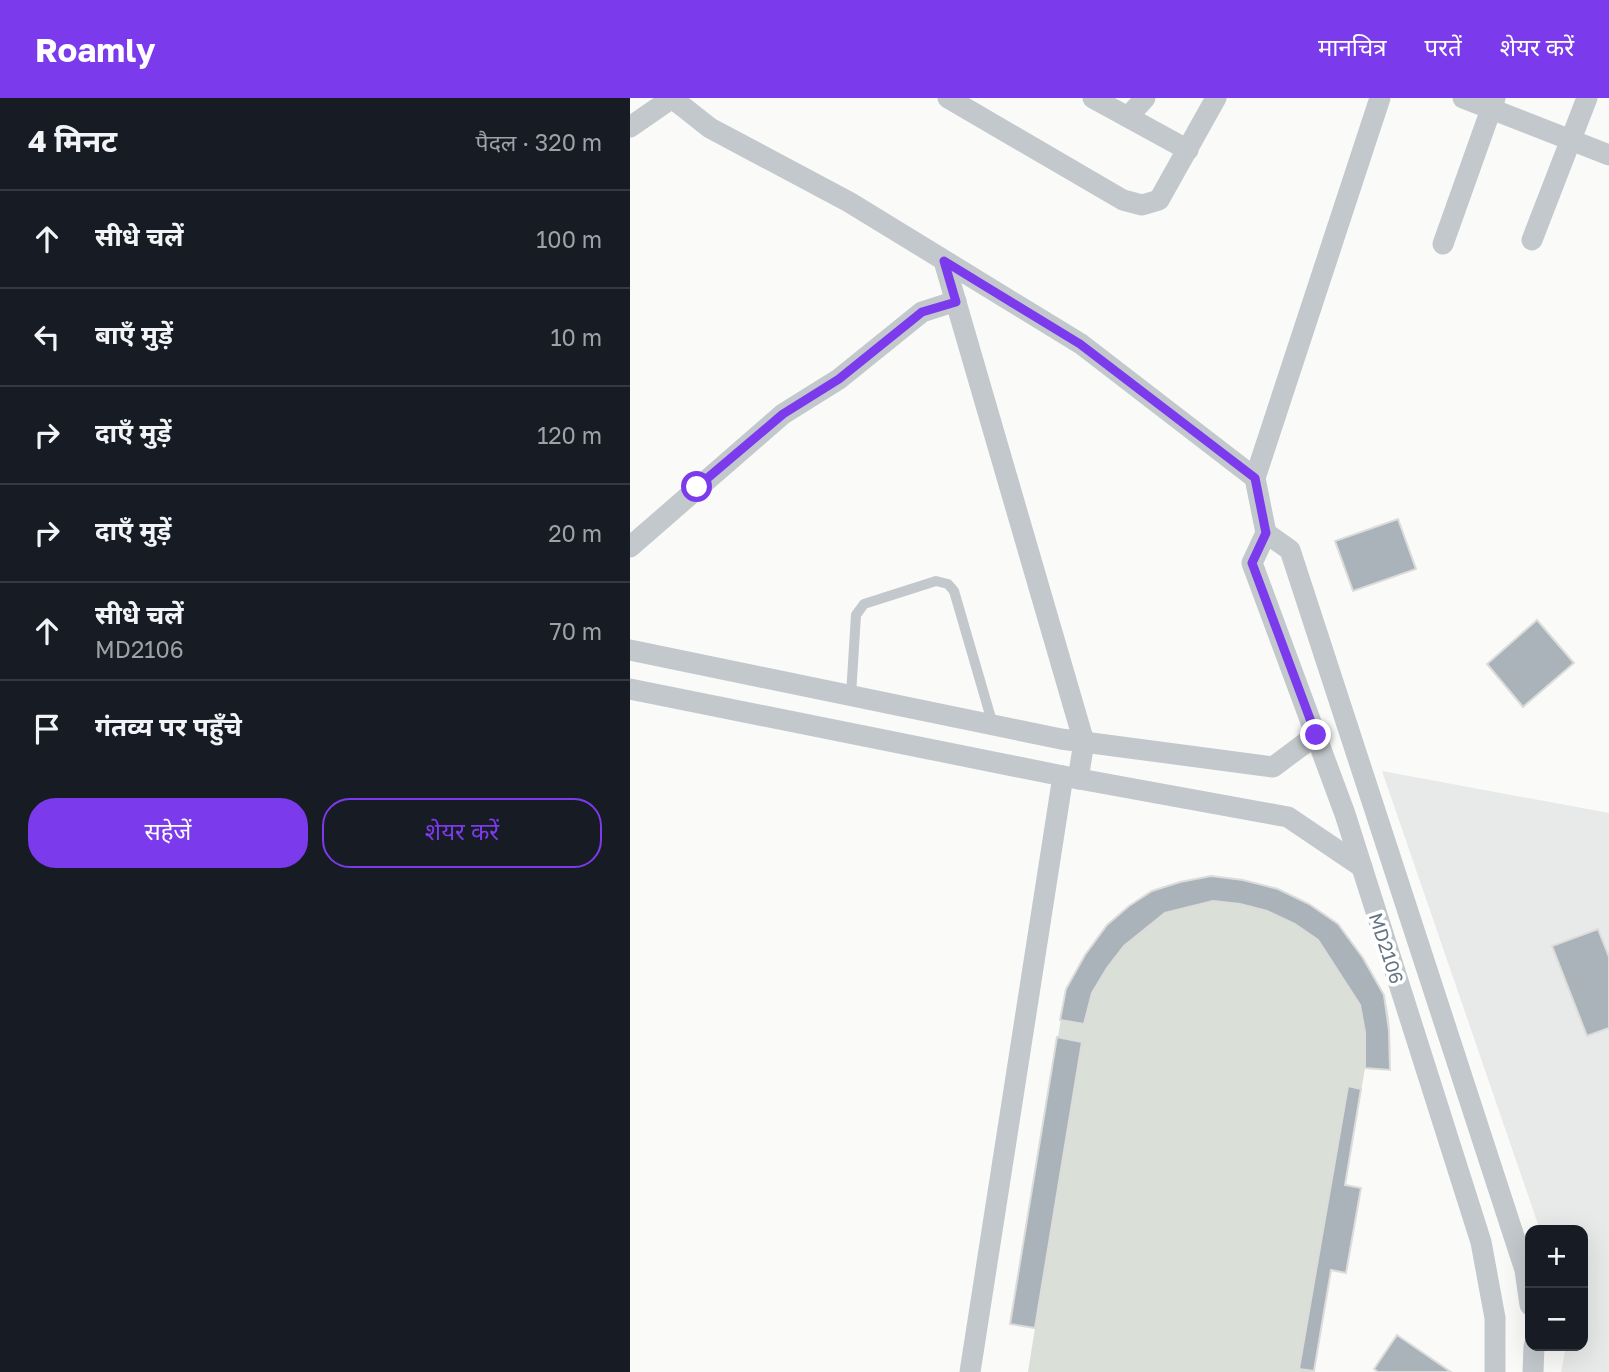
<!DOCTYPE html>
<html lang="hi">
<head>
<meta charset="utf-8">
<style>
  :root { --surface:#171b24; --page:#242831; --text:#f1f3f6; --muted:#9ea1a6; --line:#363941; --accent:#7c3aed }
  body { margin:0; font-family:"Golos Text","Noto Sans Devanagari",sans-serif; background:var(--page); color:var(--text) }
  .controls { position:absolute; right:21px; bottom:21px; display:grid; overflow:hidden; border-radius:14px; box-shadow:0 7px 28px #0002 }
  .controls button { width:63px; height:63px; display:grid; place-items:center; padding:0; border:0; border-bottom:2px solid var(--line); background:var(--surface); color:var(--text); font:35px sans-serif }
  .stop { position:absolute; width:21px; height:21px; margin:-16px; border:5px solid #7c3aed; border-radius:50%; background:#fff }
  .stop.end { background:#7c3aed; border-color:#fff; box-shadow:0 2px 7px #0008 }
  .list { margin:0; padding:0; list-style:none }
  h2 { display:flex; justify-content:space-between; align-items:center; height:91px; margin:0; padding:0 28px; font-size:30px }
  h2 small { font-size:23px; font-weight:400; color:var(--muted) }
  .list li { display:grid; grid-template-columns:46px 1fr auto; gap:21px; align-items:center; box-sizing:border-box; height:98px; padding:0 28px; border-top:2px solid var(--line) }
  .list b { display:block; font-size:26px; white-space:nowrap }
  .list p { margin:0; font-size:23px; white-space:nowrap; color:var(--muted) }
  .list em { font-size:23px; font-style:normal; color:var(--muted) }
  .actions { display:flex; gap:14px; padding:21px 28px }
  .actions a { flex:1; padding:16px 0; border:2px solid var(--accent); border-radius:28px; text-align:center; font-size:24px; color:var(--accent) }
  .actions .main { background:var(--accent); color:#fff }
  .icon { flex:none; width:38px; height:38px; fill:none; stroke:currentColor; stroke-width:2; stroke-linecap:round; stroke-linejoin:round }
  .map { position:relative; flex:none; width:979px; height:1274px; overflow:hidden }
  header { display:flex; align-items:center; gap:42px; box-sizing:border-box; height:98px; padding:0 35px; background:var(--accent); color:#fff }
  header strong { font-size:33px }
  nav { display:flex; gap:38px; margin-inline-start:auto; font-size:24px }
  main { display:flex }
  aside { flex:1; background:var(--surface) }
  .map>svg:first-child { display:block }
  .built { fill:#e8e9e9 }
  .green { fill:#dadfd7 }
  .building { fill:#aab3b9; stroke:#dcdcda; stroke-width:2 }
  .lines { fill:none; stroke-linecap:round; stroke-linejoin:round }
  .service { stroke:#c3c8cc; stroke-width:10 }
  .minor { stroke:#c3c8cc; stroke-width:21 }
  .route { stroke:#7c3aed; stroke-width:9 }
  .labels { text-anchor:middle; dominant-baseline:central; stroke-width:7; stroke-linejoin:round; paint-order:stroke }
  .street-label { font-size:19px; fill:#657683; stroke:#fff }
</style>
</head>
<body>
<header>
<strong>Roamly</strong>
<nav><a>मानचित्र</a><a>परतें</a><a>शेयर करें</a></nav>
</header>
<main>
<aside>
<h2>4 मिनट<small>पैदल · 320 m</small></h2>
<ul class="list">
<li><svg class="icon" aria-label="ahead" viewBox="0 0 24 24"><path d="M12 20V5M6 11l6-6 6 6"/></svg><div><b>सीधे चलें</b></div><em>100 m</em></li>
<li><svg class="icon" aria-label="left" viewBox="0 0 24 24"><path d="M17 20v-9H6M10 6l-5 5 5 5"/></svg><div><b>बाएँ मुड़ें</b></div><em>10 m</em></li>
<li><svg class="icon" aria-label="right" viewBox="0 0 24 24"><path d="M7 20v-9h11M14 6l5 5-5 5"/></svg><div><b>दाएँ मुड़ें</b></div><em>120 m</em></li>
<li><svg class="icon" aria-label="right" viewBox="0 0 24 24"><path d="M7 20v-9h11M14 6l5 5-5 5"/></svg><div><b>दाएँ मुड़ें</b></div><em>20 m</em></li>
<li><svg class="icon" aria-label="ahead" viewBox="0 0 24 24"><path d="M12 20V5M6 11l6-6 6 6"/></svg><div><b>सीधे चलें</b><p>MD2106</p></div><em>70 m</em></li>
<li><svg class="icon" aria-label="arrive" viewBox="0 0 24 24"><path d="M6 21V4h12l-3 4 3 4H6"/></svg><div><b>गंतव्य पर पहुँचे</b></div></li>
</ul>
<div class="actions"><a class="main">सहेजें</a><a>शेयर करें</a></div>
</aside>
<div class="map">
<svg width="979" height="1274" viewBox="0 0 979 1274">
  <rect width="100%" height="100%" fill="#fafaf8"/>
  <!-- built -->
  <path class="built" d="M 752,673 L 979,715 L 979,1274 L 931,1274 L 936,1248 L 953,1248 L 953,1132 L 910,1132 Z"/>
  <!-- green -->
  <path class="green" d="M 581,778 C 653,786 705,806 740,873 C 744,880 750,888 753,896 C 762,919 760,948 760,972 L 735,970 L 715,1087 L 731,1090 L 716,1175 L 701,1172 L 684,1274 L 398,1274 L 405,1230 L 380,1226 L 436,891 L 455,857 L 477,827 L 550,784 Z"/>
  <!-- building -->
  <g class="building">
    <path d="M 768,421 L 786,471 L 723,493 L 705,443 Z"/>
    <path d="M 907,522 L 944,565 L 893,609 L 857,566 Z"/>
    <path d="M 581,778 L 613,782 L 648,791 L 679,806 L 708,826 L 733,860 L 754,897 L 759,933 L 760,972 L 735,970 L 735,934 L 730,907 L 688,842 L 665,826 L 637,813 L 610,806 L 583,803 L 535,815 L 494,848 L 477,870 L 462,895 L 454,926 L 430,922 L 436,891 L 455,857 L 477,827 L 499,808 L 522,793 L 550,784 Z"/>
    <path d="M 968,831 L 979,859 L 979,930 L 957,938 L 922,848 Z"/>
    <path d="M 427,939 L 452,944 L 405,1230 L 380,1226 Z"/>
    <path d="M 718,988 L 731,991 L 715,1087 L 731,1090 L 716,1175 L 701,1172 L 684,1273 L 669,1271 Z"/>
    <path d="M 767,1237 L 821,1274 L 748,1274 L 744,1271 Z"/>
  </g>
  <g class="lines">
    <!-- service -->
    <path class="service" d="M 221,597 L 226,517 L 234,506 L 306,483 L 318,486 L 324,493 L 363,627"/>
    <!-- minor -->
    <g class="minor">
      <path d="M 42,0 L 80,30 L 219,104 L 451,246 L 625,380"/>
      <path d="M 318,0 L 493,102 L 512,107 L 529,102 L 586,0"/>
      <path d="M 463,0 L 558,52"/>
      <path d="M 750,0 L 625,380 L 636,435 L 660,452 L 895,1172 L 900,1207"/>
      <path d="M 833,0 L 979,57"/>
      <path d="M 498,19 L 515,0"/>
      <path d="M 0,29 L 42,0"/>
      <path d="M 902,142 L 957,0"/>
      <path d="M 813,146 L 865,0"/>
      <path d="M 314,163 L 454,644 L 448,681"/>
      <path d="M 636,435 L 622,465 L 715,716 L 851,1144 L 865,1220 L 865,1274"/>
      <path d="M 0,449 L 153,316 L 209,281 L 292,214 L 326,203"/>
      <path d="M 0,552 L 431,641 L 643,669 L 686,637"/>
      <path d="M 0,591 L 433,678 L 658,719 L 732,769"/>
      <path d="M 340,1274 L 433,678"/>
      <path d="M 903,1274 L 904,1248"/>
    </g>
  </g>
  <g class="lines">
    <!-- route -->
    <path class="route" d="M 67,389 L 153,316 L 209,281 L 292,214 L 326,204 L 314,163 L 450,246 L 625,380 L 636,435 L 622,465 L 686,637"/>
  </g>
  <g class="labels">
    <!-- street labels -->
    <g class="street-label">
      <text transform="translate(757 850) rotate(72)">MD2106</text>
    </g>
  </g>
</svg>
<div class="controls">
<button>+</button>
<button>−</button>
</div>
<div class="stop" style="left:67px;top:389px"></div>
<div class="stop end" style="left:686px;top:637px"></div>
</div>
</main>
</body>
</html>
